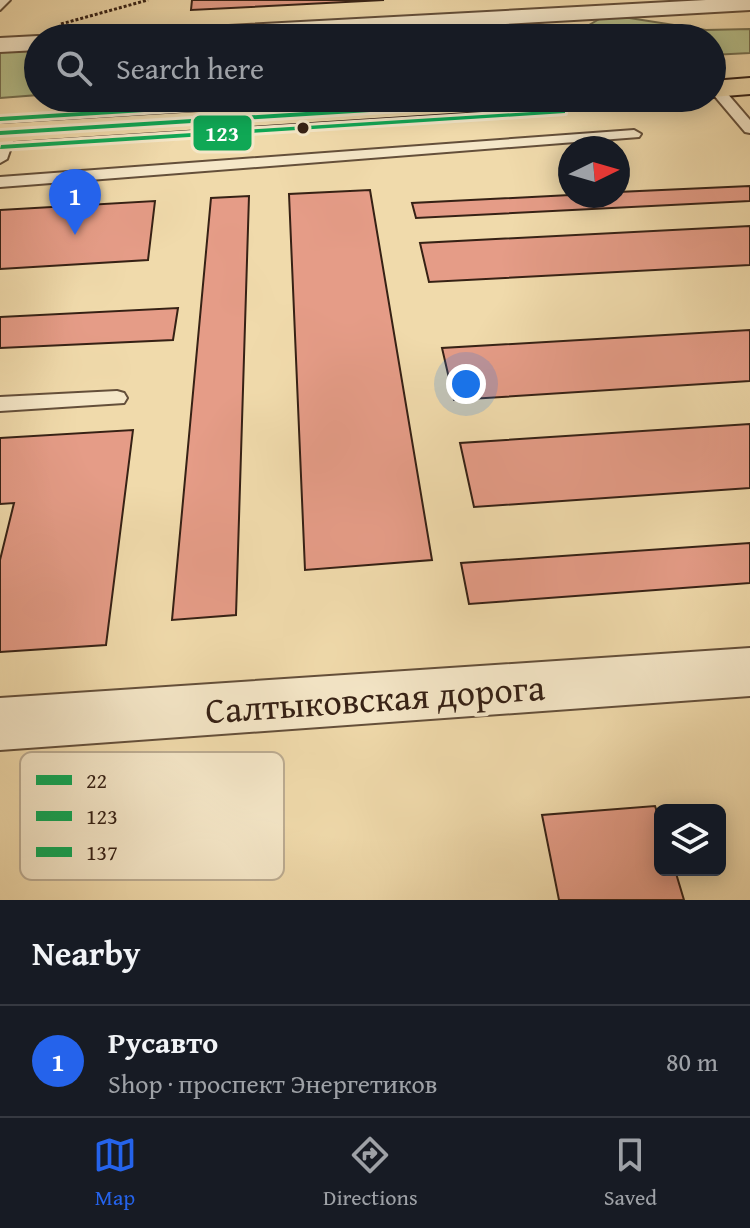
<!DOCTYPE html>
<html lang="en">
<head>
<meta charset="utf-8">
<style>
  :root { --surface:#171b24; --page:#20242c; --text:#f1f3f6; --muted:#9ea1a6; --line:#363941; --accent:#2563eb }
  body { margin:0; font-family:"Gentium Book Plus",serif; background:var(--page); color:var(--text) }
  .controls { position:absolute; right:24px; bottom:24px; display:grid; overflow:hidden; border-radius:12px; box-shadow:0 4px 20px #0003 }
  .controls button { width:72px; height:72px; display:grid; place-items:center; padding:0; border:0; border-bottom:2px solid var(--line); background:var(--surface); color:var(--text); font:40px sans-serif }
  .compass { position:absolute; left:558px; top:136px; width:72px; height:72px; border-radius:50%; background:var(--surface); box-shadow:0 4px 20px #0003; rotate:85deg }
  .you { position:absolute; left:466px; top:384px; width:28px; height:28px; margin:-20px; border:6px solid #fff; border-radius:50%; background:#1a73e8; box-shadow:0 0 0 12px #1a73e833 }
  .badge { display:grid; place-items:center; width:52px; height:52px; border-radius:50%; background:var(--accent); color:#fff; font-size:26px; font-weight:700 }
  .pin { position:absolute; translate:-50% -66px; filter:drop-shadow(0 2px 4px #0008) }
  .pin::after { content:''; position:absolute; top:42px; width:28px; height:24px; background:inherit; clip-path:polygon(0 0,100% 0,50% 100%) }
  .list { margin:0; padding:0; list-style:none }
  h2 { display:flex; justify-content:space-between; align-items:center; height:104px; margin:0; padding:0 32px; font-size:34px }
  h2 small { font-size:26px; font-weight:400; color:var(--muted) }
  .list li { display:grid; grid-template-columns:52px 1fr auto; gap:24px; align-items:center; box-sizing:border-box; height:112px; padding:0 32px; border-top:2px solid var(--line) }
  .list b { display:block; font-size:30px; white-space:nowrap }
  .list p { margin:0; font-size:26px; white-space:nowrap; color:var(--muted) }
  .list em { font-size:26px; font-style:normal; color:var(--muted) }
  .icon { flex:none; width:44px; height:44px; fill:none; stroke:currentColor; stroke-width:2; stroke-linecap:round; stroke-linejoin:round }
  .map { position:relative; flex:none; width:750px; height:900px; overflow:hidden }
  .search { position:absolute; background:var(--surface); box-shadow:0 4px 20px #0003; left:24px; right:24px; top:24px; height:88px; display:flex; align-items:center; gap:20px; box-sizing:border-box; padding:0 28px; border-radius:44px; color:var(--muted); font-size:30px }
  .sheet { height:216px; background:var(--surface) }
  nav { display:flex; justify-content:space-around; align-items:center; box-sizing:border-box; height:112px; border-top:2px solid var(--line); background:var(--surface); font-size:22px; color:var(--muted) }
  nav a { display:grid; justify-items:center; gap:4px }
  nav .on { color:var(--accent) }
  .map>svg:first-child { display:block }
  .green { fill:#b7c08b; stroke:#767050; stroke-width:2 }
  .building { fill:#e59c87; stroke:#362115; stroke-width:2 }
  .lines { fill:none; stroke-linecap:round; stroke-linejoin:round }
  .lane-casing { stroke:#644f3a; stroke-width:4 }
  .street-casing { stroke:#644f3a; stroke-width:4 }
  .primary-casing { stroke:#362115; stroke-width:4 }
  .path { stroke:#362115; stroke-width:3; stroke-dasharray:3 2; stroke-linecap:butt }
  .lane { fill:#f5e7c8; fill-rule:evenodd }
  .street { fill:#f5e7c8; fill-rule:evenodd }
  .primary { fill:#f0daab; fill-rule:evenodd }
  .bus-1-casing { stroke:#f5e7c8; stroke-width:6 }
  .bus-2-casing { stroke:#f5e7c8; stroke-width:6 }
  .bus-3-casing { stroke:#f5e7c8; stroke-width:6 }
  .bus-1 { fill:#10a855; fill-rule:evenodd }
  .bus-2 { fill:#10a855; fill-rule:evenodd }
  .bus-3 { fill:#10a855; fill-rule:evenodd }
  .bus-dot { fill:#362115; stroke:#f5e7c8; stroke-width:3 }
  .labels { text-anchor:middle; dominant-baseline:central; stroke-width:8; stroke-linejoin:round; paint-order:stroke }
  .near-street-label { font-size:36px; fill:#362115; stroke:#f5e7c8 }
  .key { fill:#f5e7c8; stroke:#bcac92; stroke-width:2 }
  .key-label { font-size:22px; fill:#362115 }
  .line-badge { stroke:#f5e7c8; stroke-width:3 }
  .badge-label { font-size:22px; text-anchor:middle; font-weight:bold; fill:#fff }
</style>
</head>
<body>
<div class="map">
<svg width="750" height="900" viewBox="0 0 750 900">
  <rect width="100%" height="100%" fill="#f0daab"/>
  <filter id="stains"><feTurbulence type="fractalNoise" baseFrequency=".0025" numOctaves="4"/><feColorMatrix values="0 0 0 0 .2 0 0 0 0 .09 0 0 0 0 .02 0 0 0 .5 -.17"/></filter>
  <radialGradient id="worn" r=".72"><stop offset=".6" stop-color="#630" stop-opacity="0"/><stop offset="1" stop-color="#630" stop-opacity=".3"/></radialGradient>
  <!-- green -->
  <g class="green">
    <path d="M 623,17 L 706,30 L 750,29 L 750,53 L 712,55 L 712,38 L 584,38 L 584,28 L 601,18 Z"/>
    <path d="M 532,23 L 544,25 L 548,38 L 350,38 L 442,33 Z"/>
    <path d="M 38,49 L 38,95 L 0,98 L 0,51 Z"/>
  </g>
  <!-- building -->
  <g class="building">
    <path d="M 192,0 L 384,0 L 191,10 Z"/>
    <path d="M 750,186 L 750,201 L 416,218 L 412,203 L 570,195 L 618,196 L 618,192 Z"/>
    <path d="M 370,190 L 432,560 L 305,570 L 289,194 Z"/>
    <path d="M 249,196 L 236,615 L 172,620 L 211,198 Z"/>
    <path d="M 155,201 L 148,260 L 0,269 L 0,210 Z"/>
    <path d="M 750,226 L 750,265 L 429,282 L 420,243 Z"/>
    <path d="M 178,308 L 173,340 L 0,348 L 0,317 Z"/>
    <path d="M 750,330 L 750,381 L 454,400 L 442,348 Z"/>
    <path d="M 750,424 L 750,488 L 474,507 L 460,443 Z"/>
    <path d="M 133,430 L 106,645 L 0,652 L 0,560 L 14,503 L 0,504 L 0,438 Z"/>
    <path d="M 750,543 L 750,583 L 469,604 L 461,563 Z"/>
    <path d="M 655,806 L 660,821 L 660,870 L 675,870 L 684,900 L 559,900 L 542,815 Z"/>
  </g>
  <g class="lines">
    <defs>
      <g id="lane">
        <path d="M 0,0 L 10,0 L 0,10 Z"/>
        <path d="M 712,85 L 720,85 L 750,120 L 750,133 L 745,132 L 712,93 Z"/>
        <path d="M 9,129 L 16,133 L 7,159 L 0,163 L 0,138 L 4,130 Z"/>
        <path d="M 634,130 L 641,134 L 639,137 L 0,187 L 0,177 Z"/>
        <path d="M 117,391 L 124,393 L 127,398 L 124,403 L 0,411 L 0,397 Z"/>
      </g>
      <g id="street">
        <path d="M 706,0 L 750,0 L 750,10 L 259,38 L 125,38 L 128,33 L 136,31 Z"/>
        <path d="M 38,36 L 46,38 L 38,38 L 38,50 L 0,52 L 0,38 Z"/>
        <path d="M 750,648 L 750,696 L 0,750 L 0,698 Z"/>
      </g>
      <g id="primary">
        <path d="M 750,78 L 750,94 L 712,97 L 712,81 Z"/>
        <path d="M 430,98 L 575,98 L 572,104 L 562,106 L 0,142 L 0,124 Z"/>
      </g>
    </defs>
    <!-- lane casing -->
    <use href="#lane" class="lane-casing"/>
    <!-- street casing -->
    <use href="#street" class="street-casing"/>
    <!-- primary casing -->
    <use href="#primary" class="primary-casing"/>
    <!-- path -->
    <path class="path" d="M 61,24 L 148,0"/>
    <!-- lane -->
    <use href="#lane" class="lane"/>
    <!-- street -->
    <use href="#street" class="street"/>
    <!-- primary -->
    <use href="#primary" class="primary"/>
    <defs>
      <path id="bus-1" d="M 532,98 L 565,98 L 562,100 L 0,135 L 0,131 Z"/>
      <path id="bus-2" d="M 563,110 L 565,111 L 565,113 L 0,149 L 1,145 Z"/>
      <path id="bus-3" d="M 307,98 L 340,98 L 337,100 L 0,121 L 0,117 Z"/>
    </defs>
    <!-- bus-1 casing -->
    <use href="#bus-1" class="bus-1-casing"/>
    <!-- bus-2 casing -->
    <use href="#bus-2" class="bus-2-casing"/>
    <!-- bus-3 casing -->
    <use href="#bus-3" class="bus-3-casing"/>
    <!-- bus-1 -->
    <use href="#bus-1" class="bus-1"/>
    <!-- bus-2 -->
    <use href="#bus-2" class="bus-2"/>
    <!-- bus-3 -->
    <use href="#bus-3" class="bus-3"/>
  </g>
  <!-- markers -->
  <circle class="bus-dot" cx="303" cy="128" r="7"/>
  <g class="labels">
    <!-- near-street labels -->
    <g class="near-street-label">
      <text transform="translate(375 698) rotate(-4)">Салтыковская дорога</text>
    </g>
  </g>
  <!-- legend -->
  <rect x="20" y="752" width="264" height="128" rx="12" class="key"/>
  <rect x="36" y="775" width="36" height="10" fill="#10a855"/>
  <rect x="36" y="811" width="36" height="10" fill="#10a855"/>
  <rect x="36" y="847" width="36" height="10" fill="#10a855"/>
  <g class="key-label">
    <text x="86" y="788">22</text>
    <text x="86" y="824">123</text>
    <text x="86" y="860">137</text>
  </g>
  <rect class="line-badge" x="192" y="114" width="61" height="38" rx="8" fill="#10a855"/>
  <g class="badge-label">
    <text x="222" y="141">123</text>
  </g>
  <rect width="100%" height="100%" filter="url(#stains)"/>
  <rect width="100%" height="100%" fill="url(#worn)"/>
</svg>
<div class="controls">
<button><svg class="icon" aria-label="layers" viewBox="0 0 24 24"><path d="M12 4l9 5-9 5-9-5zM3 14l9 5 9-5"/></svg></button>
</div>
<svg class="compass" viewBox="-18 -18 36 36"><path d="M0-13l5 13h-10z" fill="#e53935"/><path d="M0 13l5-13h-10z" fill="#9ea1a6"/></svg>
<div class="you"></div>
<div class="pin badge" style="left:75px;top:235px">1</div>
<div class="search"><svg class="icon" aria-label="search" viewBox="0 0 24 24"><circle cx="10" cy="10" r="6"/><path d="M15 15l6 6"/></svg>Search here</div>
</div>
<section class="sheet">
<h2>Nearby<small></small></h2>
<ul class="list">
<li><span class="badge">1</span><div><b>Русавто</b><p>Shop · проспект Энергетиков</p></div><em>80 m</em></li>
</ul>
</section>
<nav>
<a class="on"><svg class="icon" aria-label="map" viewBox="0 0 24 24"><path d="M3 6l6-2 6 2 6-2v14l-6 2-6-2-6 2zM9 4v14M15 6v14"/></svg>Map</a>
<a><svg class="icon" aria-label="directions" viewBox="0 0 24 24"><path d="M12 3l9 9-9 9-9-9zM9 14v-3h6M13 9l2 2-2 2"/></svg>Directions</a>
<a><svg class="icon" aria-label="saved" viewBox="0 0 24 24"><path d="M7 4h10v16l-5-4-5 4z"/></svg>Saved</a>
</nav>
</body>
</html>
